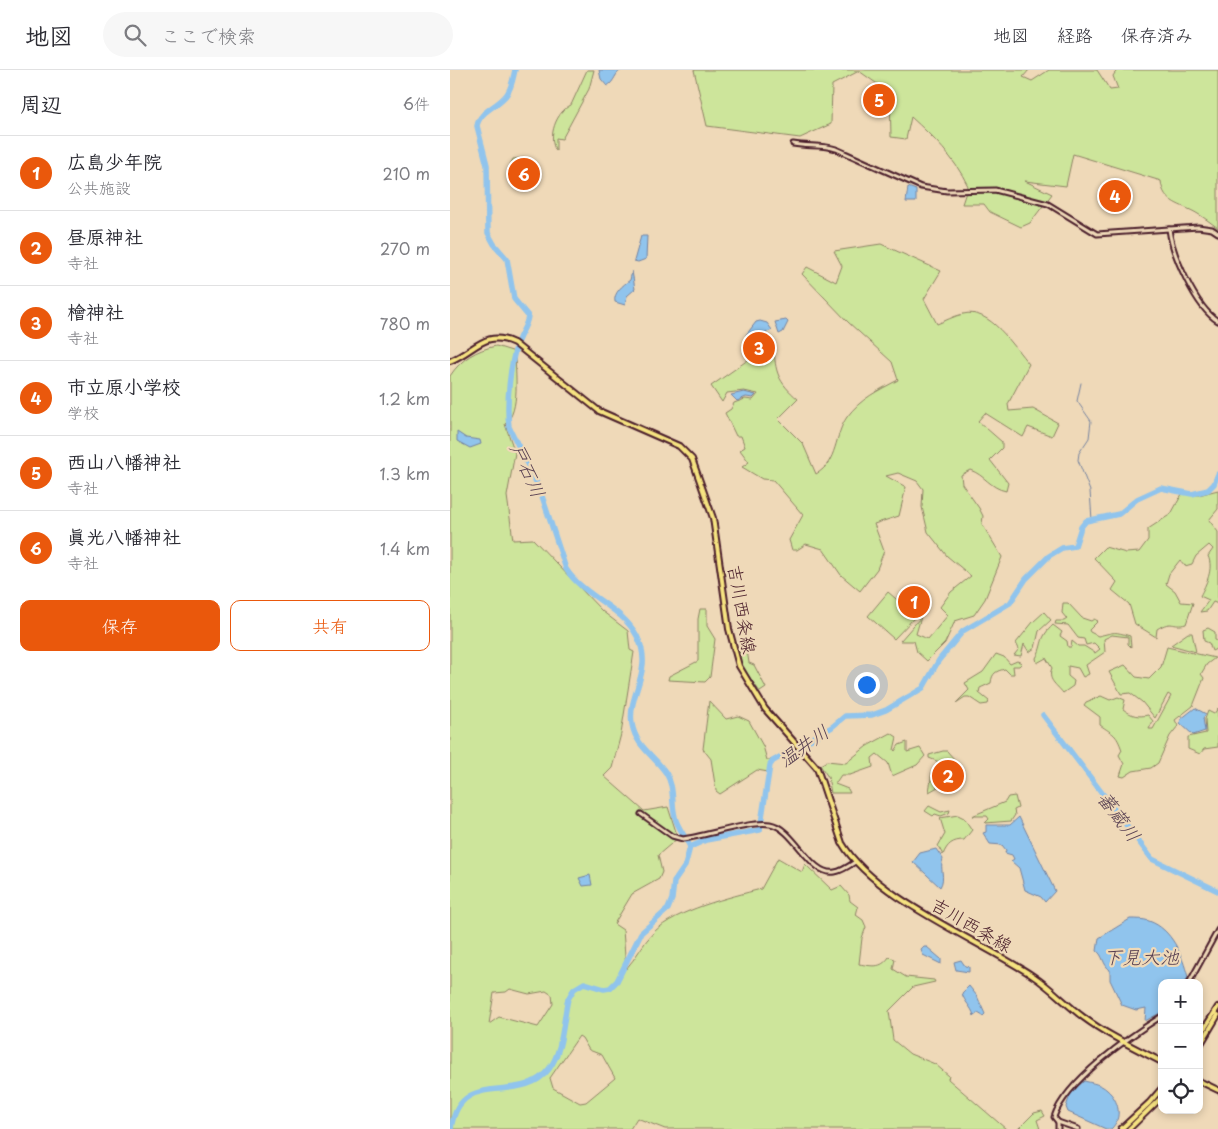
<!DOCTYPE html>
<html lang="ja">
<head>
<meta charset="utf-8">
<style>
  :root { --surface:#fff; --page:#f7f7f7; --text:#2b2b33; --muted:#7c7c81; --line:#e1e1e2; --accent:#ea580c }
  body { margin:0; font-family:"Playpen Sans","Klee One",sans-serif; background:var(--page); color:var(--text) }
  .controls { position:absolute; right:15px; bottom:15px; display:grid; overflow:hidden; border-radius:10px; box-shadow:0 2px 8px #0003 }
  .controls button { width:45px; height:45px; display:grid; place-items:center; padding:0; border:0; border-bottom:1px solid var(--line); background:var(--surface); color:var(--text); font:25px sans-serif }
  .you { position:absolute; left:416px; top:614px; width:18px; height:18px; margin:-12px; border:4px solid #fff; border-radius:50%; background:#1a73e8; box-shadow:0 0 0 8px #1a73e833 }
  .badge { display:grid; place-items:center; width:32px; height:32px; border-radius:50%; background:var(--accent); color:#fff; font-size:16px; font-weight:700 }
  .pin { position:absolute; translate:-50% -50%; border:2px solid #fff; box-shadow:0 1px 5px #0006 }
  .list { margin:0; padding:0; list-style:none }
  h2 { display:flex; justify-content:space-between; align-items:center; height:65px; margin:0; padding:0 20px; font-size:21px }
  h2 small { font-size:16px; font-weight:400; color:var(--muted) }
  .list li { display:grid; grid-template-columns:32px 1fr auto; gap:15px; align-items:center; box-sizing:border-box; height:75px; padding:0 20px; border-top:1px solid var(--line) }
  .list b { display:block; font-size:19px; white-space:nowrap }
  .list p { margin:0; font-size:16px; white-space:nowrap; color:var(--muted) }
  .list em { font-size:16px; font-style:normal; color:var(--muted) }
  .actions { display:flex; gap:10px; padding:15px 20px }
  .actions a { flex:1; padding:11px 0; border:1px solid var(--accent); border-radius:10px; text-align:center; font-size:18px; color:var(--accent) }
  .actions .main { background:var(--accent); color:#fff }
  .icon { flex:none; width:28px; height:28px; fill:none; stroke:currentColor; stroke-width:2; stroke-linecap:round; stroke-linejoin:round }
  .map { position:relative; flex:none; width:768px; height:1059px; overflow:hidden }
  header { display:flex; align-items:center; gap:30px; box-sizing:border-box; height:70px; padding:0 25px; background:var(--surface); border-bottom:1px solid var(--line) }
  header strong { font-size:24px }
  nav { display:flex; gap:28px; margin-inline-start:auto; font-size:18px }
  .search { width:350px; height:45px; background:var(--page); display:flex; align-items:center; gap:12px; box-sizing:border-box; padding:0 18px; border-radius:28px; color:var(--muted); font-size:19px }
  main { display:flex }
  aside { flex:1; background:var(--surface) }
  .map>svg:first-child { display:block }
  .green { fill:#cde59b; stroke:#8c8263; fill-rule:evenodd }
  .water { fill:#90c4ed; stroke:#74829f }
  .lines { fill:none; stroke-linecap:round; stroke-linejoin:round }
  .stream { stroke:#74829f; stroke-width:1 }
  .river { stroke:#90c4ed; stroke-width:5.5 }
  .minor-casing { stroke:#4a1f2b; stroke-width:7 }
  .major-casing { stroke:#4a1f2b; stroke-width:8 }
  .minor { stroke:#efd9b8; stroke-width:3 }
  .major { stroke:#f6e381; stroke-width:4 }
  .labels { text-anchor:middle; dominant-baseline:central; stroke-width:4.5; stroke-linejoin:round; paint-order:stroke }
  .street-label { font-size:18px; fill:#4a1f2b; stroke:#efd9b8 }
  .water-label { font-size:19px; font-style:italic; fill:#584052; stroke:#efd9b8 }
</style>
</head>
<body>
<header>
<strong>地図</strong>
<div class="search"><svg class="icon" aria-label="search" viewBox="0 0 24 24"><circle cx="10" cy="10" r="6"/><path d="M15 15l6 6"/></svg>ここで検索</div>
<nav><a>地図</a><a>経路</a><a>保存済み</a></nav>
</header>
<main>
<aside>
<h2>周辺<small>6件</small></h2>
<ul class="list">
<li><span class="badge">1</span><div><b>広島少年院</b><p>公共施設</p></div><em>210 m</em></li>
<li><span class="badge">2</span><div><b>昼原神社</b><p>寺社</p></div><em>270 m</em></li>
<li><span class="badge">3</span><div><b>檜神社</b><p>寺社</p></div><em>780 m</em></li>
<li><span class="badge">4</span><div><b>市立原小学校</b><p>学校</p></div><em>1.2 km</em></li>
<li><span class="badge">5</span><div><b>西山八幡神社</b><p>寺社</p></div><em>1.3 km</em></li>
<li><span class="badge">6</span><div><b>眞光八幡神社</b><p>寺社</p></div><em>1.4 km</em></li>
</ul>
<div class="actions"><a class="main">保存</a><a>共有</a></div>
</aside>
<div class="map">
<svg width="768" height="1059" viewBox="0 0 768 1059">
  <rect width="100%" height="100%" fill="#efd9b8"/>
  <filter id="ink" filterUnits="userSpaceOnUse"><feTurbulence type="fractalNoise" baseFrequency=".02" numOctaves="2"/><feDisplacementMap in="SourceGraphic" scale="10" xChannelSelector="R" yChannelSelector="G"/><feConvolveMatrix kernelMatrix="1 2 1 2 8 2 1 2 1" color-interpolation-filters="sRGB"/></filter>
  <g filter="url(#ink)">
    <!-- green -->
    <g class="green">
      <path d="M 137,0 L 144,0 L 139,19 L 112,69 L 106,68 L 106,81 C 97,67 106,42 121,35 Z"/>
      <path d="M 244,0 L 579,0 L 573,7 L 582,11 L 599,0 L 647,0 L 660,20 L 668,19 L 663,6 L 667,0 L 768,0 L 768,158 C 761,153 755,148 748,144 C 732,134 713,134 711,111 L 623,84 L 616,116 L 575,111 L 602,124 L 580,153 L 571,157 L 540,142 L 534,134 L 512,134 L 518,116 C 504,87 484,68 461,47 L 456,69 L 441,67 L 440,23 L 409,1 L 382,15 L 381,54 L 350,68 L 257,56 Z"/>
      <path d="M 74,88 L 84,92 L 87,99 L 78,112 L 62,116 L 60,95 L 63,89 Z"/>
      <path d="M 431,174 L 491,201 L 474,229 L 487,254 C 495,251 504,246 513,244 C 540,237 563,276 579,294 L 558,334 L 559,341 L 583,339 L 608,353 L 602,366 L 578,357 L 573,367 L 535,343 L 528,351 L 552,372 L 552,378 L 540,390 L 558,413 L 556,421 C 540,418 535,405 520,400 L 511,405 L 512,414 L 529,438 L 533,446 L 532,454 L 552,487 L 535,529 L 524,545 L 505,551 L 495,573 L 477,591 L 467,582 L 464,571 L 450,571 L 471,547 L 466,564 L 478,569 L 498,545 L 490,537 L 501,522 L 521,506 L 497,486 L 478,462 L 472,437 L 473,419 L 467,411 L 448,403 L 436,406 L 456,417 L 449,446 L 424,454 L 434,481 L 427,499 L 410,521 L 391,505 L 373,479 L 356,474 L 347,480 L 342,480 L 339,470 L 353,445 L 323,410 L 312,409 L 292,397 L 299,392 L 290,380 L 295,377 L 291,366 L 286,366 L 275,343 L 281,339 L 284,333 L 295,329 L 303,330 L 308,324 L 294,321 L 277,323 L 272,332 L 261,316 L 305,285 L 324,277 C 325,302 328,312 348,329 L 328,349 L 353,374 L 366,404 C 388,392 384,365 397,347 C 410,329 429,320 448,310 L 442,292 L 398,252 L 352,204 L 357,197 L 386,212 L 392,196 L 384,181 Z"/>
      <path d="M 46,276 L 65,282 C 65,302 71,341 55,354 L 65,383 L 57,426 L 63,470 L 83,469 L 152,541 L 178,561 L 180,580 L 184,582 L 171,664 L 162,698 L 154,706 L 194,741 L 218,737 L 228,768 L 208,785 L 212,802 L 209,809 L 182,824 L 164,854 L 173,860 L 176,899 C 186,888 193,873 204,862 C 226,840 280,827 311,819 L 328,788 L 352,802 L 355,794 L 382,820 L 391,816 L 399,825 L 400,831 L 408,837 L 406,845 L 413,850 L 416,857 L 412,868 L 409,894 C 422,896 431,899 439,887 L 445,889 L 443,899 L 456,907 L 484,910 L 485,912 L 463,917 L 439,941 L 443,970 L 460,984 L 485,994 L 499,1006 L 498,1009 L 556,1059 L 215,1059 L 187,1048 L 180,1059 L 0,1059 L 0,306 C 11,289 26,280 46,276 ZM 60,919 L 79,924 L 96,921 L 102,925 L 103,934 L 88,957 L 49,947 L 39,954 L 44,923 L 56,922 ZM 129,966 L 132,968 L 139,980 L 152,985 L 165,1008 L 136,1032 L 130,1033 L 103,1018 L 100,1008 Z"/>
      <path d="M 768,420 L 768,439 L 759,450 L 768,462 L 768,534 L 763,532 L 757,541 L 750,542 L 759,530 L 750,526 C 756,514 764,499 758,486 L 763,479 L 759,475 L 746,486 L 742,494 L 735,496 L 730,490 L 719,504 L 716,514 L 725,521 L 731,532 L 743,533 L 736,554 C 722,558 723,549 707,559 L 706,567 L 685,554 L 679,534 L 662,520 L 667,512 L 644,488 L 655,477 L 676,483 L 689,482 L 698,470 L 698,459 L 721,444 L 732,424 L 749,425 Z"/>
      <path d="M 438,522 L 466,546 L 444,569 L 418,546 Z"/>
      <path d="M 613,533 L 618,533 L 632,548 L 641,551 L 644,549 L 648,551 L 639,560 L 640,562 L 648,566 C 666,562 663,561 680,566 L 681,577 L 678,574 L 678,567 L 662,565 L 654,569 L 655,582 L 636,595 L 639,604 L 633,607 L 628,598 L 618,596 L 618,606 L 624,611 L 623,616 L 613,623 C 606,614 597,610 602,598 L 596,588 L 587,593 L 586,588 C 594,574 588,569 603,555 L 612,562 L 610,566 L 617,571 L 618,577 L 621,577 L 622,571 L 628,576 L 634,576 L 645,583 L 650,579 L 644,573 L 636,575 L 634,569 L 628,568 L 618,555 L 605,554 L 606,551 L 614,551 L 617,549 L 612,543 Z"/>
      <path d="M 250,539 L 257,539 L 257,556 L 265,569 L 260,607 L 255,612 L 218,610 L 219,606 L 248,591 L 248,549 Z"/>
      <path d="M 594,542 L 601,550 L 589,561 L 585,578 L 579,582 L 574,574 L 571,586 L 564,585 L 569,579 L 566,573 L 583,552 Z"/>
      <path d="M 758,558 L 765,562 L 765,570 L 768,571 L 768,578 L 762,581 L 759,573 L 754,571 L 753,560 Z"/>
      <path d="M 738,563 L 742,563 L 746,582 L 721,575 Z"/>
      <path d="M 717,577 L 765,588 L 757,594 L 751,604 L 754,608 L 743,636 L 725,650 L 728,656 L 720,666 L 708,693 L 701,698 L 683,701 L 674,707 L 670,706 L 674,694 L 669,685 L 672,680 C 666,663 664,665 650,655 L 650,647 L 634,635 L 636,632 L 651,626 L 660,630 L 668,627 L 675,630 L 673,639 C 682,646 688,647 698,645 L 703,651 L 699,659 L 703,659 L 721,626 L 718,624 L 705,648 L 692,632 L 680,623 L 671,624 L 659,602 L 675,595 L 686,607 L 699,609 L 711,597 Z"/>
      <path d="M 294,578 L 297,580 L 299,593 L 304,595 L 316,618 L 310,622 L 293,598 L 287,583 Z"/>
      <path d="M 546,584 L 554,587 L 560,594 L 567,591 L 572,593 L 569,596 L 563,596 L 564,604 L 560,604 L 555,599 C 546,601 542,603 541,613 L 530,618 L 529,623 L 539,631 L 538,634 L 531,635 L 519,627 L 515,627 L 506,633 L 519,620 L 515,613 L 533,602 Z"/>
      <path d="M 259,631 L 276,649 L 288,646 L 299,651 L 313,676 L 317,690 L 323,690 L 318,702 L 307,700 L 270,724 L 266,721 L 261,689 L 253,679 Z"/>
      <path d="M 768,638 L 768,677 L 754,679 L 750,684 L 738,679 L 738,667 L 756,663 L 755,649 L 758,641 L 764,644 Z"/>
      <path d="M 441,663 L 447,667 L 444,680 L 445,681 L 449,675 L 457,672 L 457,682 L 470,678 L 475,686 L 467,695 L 442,706 L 438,693 L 427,684 L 422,688 L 423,697 L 400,705 L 391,705 L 385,714 L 398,719 L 400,723 L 381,723 L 378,707 L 370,695 L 377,691 L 396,693 L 417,676 Z"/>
      <path d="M 493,681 L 497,681 L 504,689 C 499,699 488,700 495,713 L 479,722 L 482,702 L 489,692 L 479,688 L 479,685 Z"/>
      <path d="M 565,726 L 568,738 L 564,740 L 565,745 L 561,751 L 535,753 L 539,749 L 537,746 L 522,746 L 555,732 L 558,727 Z"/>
      <path d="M 479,736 L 491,742 L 500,740 L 499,743 L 491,746 L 485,744 L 483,746 L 475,741 Z"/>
      <path d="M 508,745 L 514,748 L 522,760 L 514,770 C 503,770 497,774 493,785 L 488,776 L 495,764 L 490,748 Z"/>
      <path d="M 592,1041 L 595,1046 L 587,1050 L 590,1059 L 568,1059 L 584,1043 Z"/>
    </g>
    <!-- water -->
    <g class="water">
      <path d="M 149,0 L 172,0 C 165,2 165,12 157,16 L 151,9 Z"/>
      <path d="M 458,117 L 466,120 L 466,132 L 456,132 Z"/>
      <path d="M 191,166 L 197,166 L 196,189 L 188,192 L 184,191 Z"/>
      <path d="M 182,201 L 185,219 L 177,226 L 175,235 L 165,232 C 163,223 173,215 180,210 Z"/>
      <path d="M 336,250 L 338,252 L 333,262 L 329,264 L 325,252 Z"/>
      <path d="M 310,251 L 317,253 L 322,260 L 313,264 L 312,268 L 299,269 L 296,265 L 306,252 Z"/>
      <path d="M 294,322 L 306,325 L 303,328 L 296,327 L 287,331 L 281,325 Z"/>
      <path d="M 7,362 L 16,368 L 30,370 L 31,374 L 20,378 L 7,371 Z"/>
      <path d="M 745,638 L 756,644 L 753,648 L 755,661 L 743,665 L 730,653 L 731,649 Z"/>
      <path d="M 569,747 L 605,821 L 595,832 L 591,827 L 575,820 L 569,798 L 561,791 L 564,789 L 562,785 L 555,783 L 556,780 L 552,775 L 540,774 L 533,763 L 536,762 L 536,755 L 560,755 Z"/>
      <path d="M 486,779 L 493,789 C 489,799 496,807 490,817 L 463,792 L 470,783 Z"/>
      <path d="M 140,805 L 142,815 L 133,816 L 129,808 Z"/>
      <path d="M 680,849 C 686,849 694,849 699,851 C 722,859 732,885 738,907 L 735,913 L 712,913 L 712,942 L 695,951 L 696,938 L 686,940 L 672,935 L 660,910 L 660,900 C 653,895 653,885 647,881 L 649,868 Z"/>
      <path d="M 474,877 L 477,877 L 491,889 L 491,894 L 473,885 L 471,880 Z"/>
      <path d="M 511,890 L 515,896 L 519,897 L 519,902 L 506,900 L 504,892 Z"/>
      <path d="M 519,916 L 527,926 L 535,944 L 533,946 L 528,943 L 524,946 C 522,937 514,932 512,923 Z"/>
      <path d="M 634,1011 C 642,1013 651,1014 657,1020 C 669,1030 673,1048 661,1059 L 656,1059 L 618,1042 L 616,1037 L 621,1022 Z"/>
    </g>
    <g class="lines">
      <!-- stream -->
      <path class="stream" d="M 631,313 L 627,331 L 641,351 L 639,368 L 629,383 L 628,390 L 640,421 L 642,450"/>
      <!-- river -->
      <g class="river">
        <path d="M 65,0 C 63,8 62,17 57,24 C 49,36 29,41 27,56 L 37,95 L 38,163 L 44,174 L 57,189 L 64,229 L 78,246 C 77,256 71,262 68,271 C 60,293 56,333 59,357 L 90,420 L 116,499 C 134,527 172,537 187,566 C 205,601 177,623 182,654 C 186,677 204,685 216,703 C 225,717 221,732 225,747 C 227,757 236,767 240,777"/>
        <path d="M 593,645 L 702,789 L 768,821"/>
        <path d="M 240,777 L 256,770 L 310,760 L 320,695 L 323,691 L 382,657 L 395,646 L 422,645 L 436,640 L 473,618 L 489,590 L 513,561 L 560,533 L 576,509 L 599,486 L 612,478 L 625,476 L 631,457 L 636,451 L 669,444 L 687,429 L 711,418 L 742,424 L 758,420 L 764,414 L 768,404"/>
        <path d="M 1,1059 C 10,996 70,1037 99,999 C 113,981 113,950 118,929 L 124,919 L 134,913 L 154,919 L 160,918 L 167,911 L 191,863 L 218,839 L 222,829 L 224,812 L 235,796 L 240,777"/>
      </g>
      <defs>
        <g id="minor">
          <path d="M 343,74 C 358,77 372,74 386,79 L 471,117 L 497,121 L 545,120 L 598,134 L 647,164 L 748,157 L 762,159 L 768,163"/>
          <path d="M 719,159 C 722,184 746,238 768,251"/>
          <path d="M 191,744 L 222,766 L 233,769 C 257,766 298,751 320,754 C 345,758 360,807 385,802 C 392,801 399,796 405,792"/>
          <path d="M 739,913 L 768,860"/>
          <path d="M 608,1052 L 628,1059"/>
          <path d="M 608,1059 L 608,1052 L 604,1047 C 616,1011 680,966 712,946"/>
        </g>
        <g id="major">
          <path d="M 0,291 C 25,281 35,259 64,273 L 149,341 L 229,376 L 242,389 L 263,448 L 279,559 L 289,596 L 315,639 L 367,698 L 392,773 C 424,828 529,870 583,906 C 601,918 616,934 633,947 C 657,965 685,978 712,992"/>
          <path d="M 749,967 L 768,937"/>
          <path d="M 749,977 L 768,945"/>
          <path d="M 749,1011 L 768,1020"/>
          <path d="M 671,1059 L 699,1033 L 712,1018"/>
          <path d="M 679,1059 L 712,1027"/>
        </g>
      </defs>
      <!-- minor casing -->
      <use href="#minor" class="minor-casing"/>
      <!-- major casing -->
      <use href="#major" class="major-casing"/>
      <!-- minor -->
      <use href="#minor" class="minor"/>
      <!-- major -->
      <use href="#major" class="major"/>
    </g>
  </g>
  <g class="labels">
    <!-- street labels -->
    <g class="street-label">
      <text transform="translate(293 539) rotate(80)">吉川西条線</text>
      <text transform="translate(522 854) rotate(30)">吉川西条線</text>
    </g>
    <!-- water labels -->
    <g class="water-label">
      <text transform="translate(79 400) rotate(66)">戸石川</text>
      <text transform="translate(353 675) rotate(-35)">温井川</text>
      <text transform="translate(670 746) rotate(53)">蕃蔵川</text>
      <text x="691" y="886">下見大池</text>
    </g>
  </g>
</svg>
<div class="controls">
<button>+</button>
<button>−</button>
<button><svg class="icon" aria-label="locate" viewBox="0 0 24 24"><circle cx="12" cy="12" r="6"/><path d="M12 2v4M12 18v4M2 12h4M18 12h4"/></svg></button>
</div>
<div class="you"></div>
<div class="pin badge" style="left:464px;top:532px">1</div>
<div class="pin badge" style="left:498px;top:706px">2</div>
<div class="pin badge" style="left:309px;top:278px">3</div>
<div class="pin badge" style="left:665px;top:126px">4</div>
<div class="pin badge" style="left:429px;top:30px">5</div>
<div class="pin badge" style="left:74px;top:104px">6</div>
</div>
</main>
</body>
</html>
